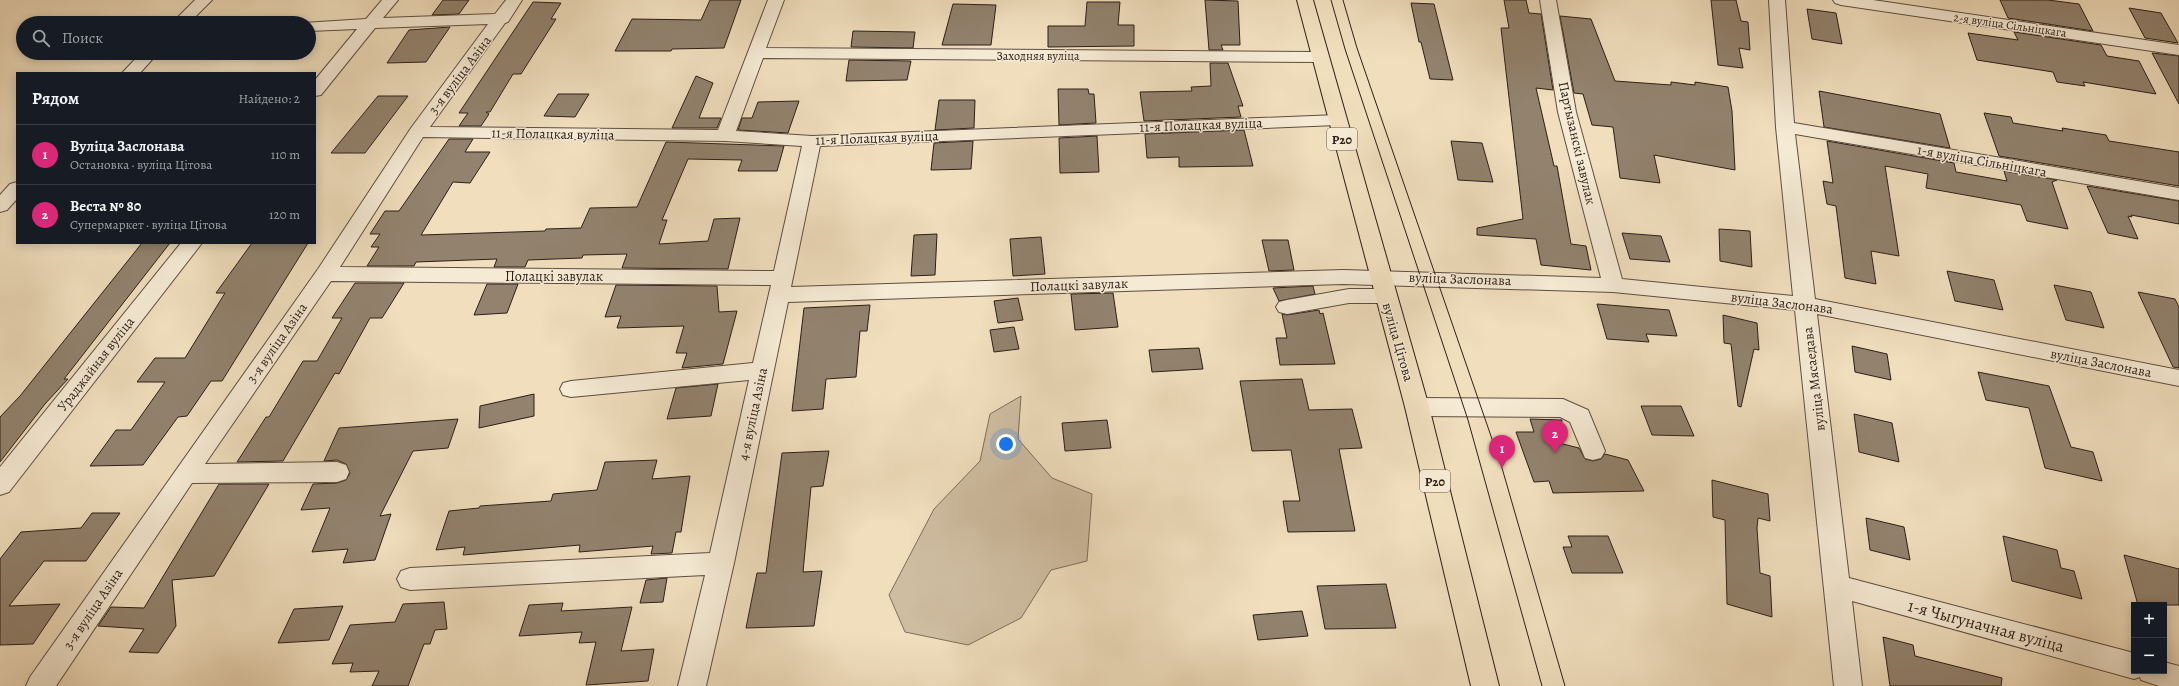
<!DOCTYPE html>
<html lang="ru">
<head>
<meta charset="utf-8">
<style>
  :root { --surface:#171b24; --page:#20242c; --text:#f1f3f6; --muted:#9ea1a6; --line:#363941; --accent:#db2777 }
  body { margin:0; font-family:Alegreya,serif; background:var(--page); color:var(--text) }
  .controls { position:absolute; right:12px; bottom:12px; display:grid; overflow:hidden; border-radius:0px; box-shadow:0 2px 10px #0003 }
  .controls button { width:36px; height:36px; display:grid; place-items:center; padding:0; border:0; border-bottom:1px solid var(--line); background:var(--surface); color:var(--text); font:20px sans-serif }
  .you { position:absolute; left:1006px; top:444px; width:14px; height:14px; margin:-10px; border:3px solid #fff; border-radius:50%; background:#1a73e8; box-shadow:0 0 0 6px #1a73e833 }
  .badge { display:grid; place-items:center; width:26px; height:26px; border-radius:50%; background:var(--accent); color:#fff; font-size:13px; font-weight:700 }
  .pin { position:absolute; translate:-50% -33px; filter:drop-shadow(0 1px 2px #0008) }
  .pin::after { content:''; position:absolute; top:21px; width:14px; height:12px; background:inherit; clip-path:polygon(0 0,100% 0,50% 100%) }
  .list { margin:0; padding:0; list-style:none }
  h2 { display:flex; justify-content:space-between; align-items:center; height:52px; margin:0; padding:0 16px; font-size:17px }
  h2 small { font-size:13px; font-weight:400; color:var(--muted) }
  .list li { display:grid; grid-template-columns:26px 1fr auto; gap:12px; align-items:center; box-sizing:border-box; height:60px; padding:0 16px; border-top:1px solid var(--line) }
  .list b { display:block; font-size:15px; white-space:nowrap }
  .list p { margin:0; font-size:13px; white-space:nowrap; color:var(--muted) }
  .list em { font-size:13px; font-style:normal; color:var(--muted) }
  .icon { flex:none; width:22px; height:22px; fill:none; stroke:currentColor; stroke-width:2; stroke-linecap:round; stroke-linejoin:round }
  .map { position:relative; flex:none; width:2179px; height:686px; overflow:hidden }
  .search { position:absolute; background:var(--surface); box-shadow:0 2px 10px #0003; left:16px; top:16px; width:300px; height:44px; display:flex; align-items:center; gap:10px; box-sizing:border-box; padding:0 14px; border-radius:22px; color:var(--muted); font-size:15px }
  .panel { position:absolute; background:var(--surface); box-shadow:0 2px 10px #0003; left:16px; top:72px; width:300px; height:172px; border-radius:0px }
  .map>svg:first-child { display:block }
  .green { fill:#cfbda1; stroke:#7e6e5c }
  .building { fill:#92826e; stroke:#2d1e18 }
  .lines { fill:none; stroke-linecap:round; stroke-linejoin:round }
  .minor-casing { stroke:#5e4e41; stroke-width:2 }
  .major-casing { stroke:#2d1e18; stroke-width:2 }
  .minor { fill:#f5ead4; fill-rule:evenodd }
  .major { fill:#f0debd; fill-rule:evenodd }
  .tram { stroke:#2d1e18; stroke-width:1 }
  .labels { text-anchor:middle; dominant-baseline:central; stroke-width:3; stroke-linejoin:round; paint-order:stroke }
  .far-street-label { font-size:12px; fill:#2d1e18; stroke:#f5ead4 }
  .shield { fill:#f5ead4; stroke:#695b50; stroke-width:1 }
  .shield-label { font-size:13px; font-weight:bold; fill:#2d1e18 }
  .street-label { font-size:14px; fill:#2d1e18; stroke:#f5ead4 }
  .near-street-label { font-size:17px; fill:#2d1e18; stroke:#f5ead4 }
</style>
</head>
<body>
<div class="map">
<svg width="2179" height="686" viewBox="0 0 2179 686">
  <rect width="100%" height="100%" fill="#f0debd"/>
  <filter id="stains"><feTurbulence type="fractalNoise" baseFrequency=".005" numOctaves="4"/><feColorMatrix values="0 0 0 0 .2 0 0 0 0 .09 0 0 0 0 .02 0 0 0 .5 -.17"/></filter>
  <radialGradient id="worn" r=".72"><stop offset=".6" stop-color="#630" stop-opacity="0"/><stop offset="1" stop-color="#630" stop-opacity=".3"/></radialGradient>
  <!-- green -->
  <path class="green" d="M 1021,396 L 1018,439 L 1052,478 L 1092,494 L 1087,561 L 1051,570 L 1021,618 L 968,645 L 905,632 L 889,595 L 934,509 L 980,461 L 990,414 Z"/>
  <!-- building -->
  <g class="building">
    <path d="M 443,0 L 469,0 L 459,14 L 432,15 Z"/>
    <path d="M 710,0 L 741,0 L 724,48 L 672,49 L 671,51 L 615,51 L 632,19 L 701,20 Z"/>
    <path d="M 1205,0 L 1238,1 L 1240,45 L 1221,45 L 1223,50 L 1209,50 Z"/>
    <path d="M 1504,0 L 1526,0 L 1529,13 L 1541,14 L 1553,90 L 1536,88 L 1554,166 L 1557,166 L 1571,244 L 1586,246 L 1591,270 L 1541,265 L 1536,239 L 1477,235 L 1477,228 L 1523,219 L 1501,28 L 1509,28 Z"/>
    <path d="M 1711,0 L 1736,0 L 1741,21 L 1748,22 L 1750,50 L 1739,48 L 1743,68 L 1718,65 Z"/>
    <path d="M 2000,0 L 2048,0 L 2079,4 L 2093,31 L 2008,18 Z"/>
    <path d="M 533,2 L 561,3 L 551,19 L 556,19 L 521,74 L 513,74 L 490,112 L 486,112 L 489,114 L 481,126 L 459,126 L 468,113 L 459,113 Z"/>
    <path d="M 1087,2 L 1120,2 L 1118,25 L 1134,25 L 1134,46 L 1048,47 L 1048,26 L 1085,26 Z"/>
    <path d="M 1411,3 L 1434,4 L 1453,80 L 1430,79 L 1421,42 L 1419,42 Z"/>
    <path d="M 953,4 L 996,5 L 991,45 L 942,45 Z"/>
    <path d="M 2129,8 L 2161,13 L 2178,43 L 2145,38 Z"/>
    <path d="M 1807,9 L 1836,13 L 1842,44 L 1812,39 Z"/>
    <path d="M 1560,16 L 1591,19 L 1615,81 L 1671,85 L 1671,82 L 1695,85 L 1695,82 L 1728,87 L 1732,111 L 1735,170 L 1654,155 L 1660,183 L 1620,178 L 1613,127 L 1592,125 L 1583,94 L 1574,93 Z"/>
    <path d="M 450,27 L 426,62 L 387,63 L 409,30 Z"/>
    <path d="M 853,31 L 915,32 L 913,48 L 851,47 Z"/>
    <path d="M 2014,32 L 2101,45 L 2107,56 L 2139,61 L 2156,94 L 2083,82 L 2085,86 L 2057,82 L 2053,72 L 1977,60 L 1968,33 L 2018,40 Z"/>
    <path d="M 2152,53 L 2179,56 L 2179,104 Z"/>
    <path d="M 849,60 L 911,61 L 907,80 L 846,81 Z"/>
    <path d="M 1210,63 L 1228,63 L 1243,106 L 1238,106 L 1241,117 L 1144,121 L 1140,92 L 1192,91 L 1191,87 L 1211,86 Z"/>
    <path d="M 696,76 L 713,83 L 699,118 L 721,118 L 717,128 L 672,128 Z"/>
    <path d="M 1058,89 L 1088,89 L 1089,94 L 1094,94 L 1096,123 L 1059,125 Z"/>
    <path d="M 1819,91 L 1940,114 L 1950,148 L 1824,127 Z"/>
    <path d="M 558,94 L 589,94 L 575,117 L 544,116 Z"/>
    <path d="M 378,96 L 408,96 L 365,153 L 331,153 Z"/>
    <path d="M 939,100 L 975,100 L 974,128 L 935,130 Z"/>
    <path d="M 799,101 L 788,133 L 738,130 L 742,118 L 752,118 L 758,102 Z"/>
    <path d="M 1984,113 L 2011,117 L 2013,123 L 2063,131 L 2062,128 L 2106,135 L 2109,141 L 2179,152 L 2179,186 L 1999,156 Z"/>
    <path d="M 1244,130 L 1253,166 L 1179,167 L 1179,157 L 1147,158 L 1145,134 Z"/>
    <path d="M 1097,136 L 1099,172 L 1060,173 L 1059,138 Z"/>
    <path d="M 449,139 L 473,139 L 465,152 L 490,152 L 470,183 L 453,182 L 421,235 L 545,231 L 546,229 L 581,228 L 590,208 L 637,207 L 666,142 L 784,146 L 777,171 L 738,171 L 742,160 L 688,159 L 662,220 L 667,220 L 659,244 L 708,241 L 714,219 L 740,218 L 728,269 L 622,268 L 627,254 L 583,255 L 582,258 L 528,260 L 525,267 L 494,267 L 497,259 L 416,262 L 414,266 L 367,266 L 379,247 L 371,247 L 380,234 L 370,234 L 385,211 L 399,211 Z"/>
    <path d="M 973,141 L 971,169 L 931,170 L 934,143 Z"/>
    <path d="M 1451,141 L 1482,143 L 1493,182 L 1458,180 Z"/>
    <path d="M 1827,141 L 1954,163 L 1956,172 L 2007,181 L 2004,171 L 2057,180 L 2052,182 L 2068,229 L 2027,221 L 2021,205 L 1926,188 L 1928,174 L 1885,166 L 1899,256 L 1871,251 L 1876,284 L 1845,278 L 1836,206 L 1827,204 L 1823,181 L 1833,183 Z"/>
    <path d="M 2087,186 L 2179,201 L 2179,224 L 2131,215 L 2132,217 L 2128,216 L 2138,239 L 2108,233 Z"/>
    <path d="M 1719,229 L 1750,231 L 1752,267 L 1720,261 Z"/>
    <path d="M 1622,233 L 1661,236 L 1670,262 L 1630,259 Z"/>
    <path d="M 937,234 L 935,275 L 911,276 L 914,235 Z"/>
    <path d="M 1041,237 L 1045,274 L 1013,276 L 1010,239 Z"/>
    <path d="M 1262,240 L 1288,240 L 1294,270 L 1269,271 Z"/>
    <path d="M 142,243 L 170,243 L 64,379 L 68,379 L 45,404 L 0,462 L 0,417 L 20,396 Z"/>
    <path d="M 252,243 L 308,243 L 222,381 L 211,381 L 187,416 L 178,417 L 143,465 L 90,466 L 116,430 L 131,430 L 165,382 L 137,382 L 155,358 L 185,358 L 225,293 L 216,293 Z"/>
    <path d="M 1947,271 L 1994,280 L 2003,310 L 1955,301 Z"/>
    <path d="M 355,283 L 404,283 L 382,318 L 370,318 L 339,374 L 335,373 L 283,461 L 237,462 L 266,417 L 269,417 L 303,361 L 317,361 L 342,318 L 332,318 Z"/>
    <path d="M 487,284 L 518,284 L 507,313 L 474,315 Z"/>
    <path d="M 616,285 L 717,286 L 719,312 L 737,311 L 723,364 L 682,368 L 687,353 L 676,353 L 684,326 L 617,328 L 621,316 L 605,317 Z"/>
    <path d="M 2054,285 L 2091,292 L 2104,328 L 2066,320 Z"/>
    <path d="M 1313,286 L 1315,294 L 1279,301 L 1273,288 Z"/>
    <path d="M 2138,292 L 2175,299 L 2179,307 L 2179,368 L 2173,367 Z"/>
    <path d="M 1113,293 L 1118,327 L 1075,330 L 1071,294 Z"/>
    <path d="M 1018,298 L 1023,320 L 998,323 L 994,301 Z"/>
    <path d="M 1597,304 L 1669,310 L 1677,336 L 1646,334 L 1649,342 L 1607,339 Z"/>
    <path d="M 870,305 L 867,331 L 860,331 L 856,377 L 826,379 L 823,409 L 792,411 L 804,308 Z"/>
    <path d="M 1319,310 L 1320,314 L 1323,313 L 1335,364 L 1280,365 L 1276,338 L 1287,338 L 1282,314 L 1287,315 Z"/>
    <path d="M 1723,315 L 1757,323 L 1759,350 L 1754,349 L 1741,407 L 1738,406 L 1731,344 L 1724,343 Z"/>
    <path d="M 1014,327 L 1019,349 L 994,352 L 990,330 Z"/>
    <path d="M 1852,346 L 1887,354 L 1891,380 L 1855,372 Z"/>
    <path d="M 1199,348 L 1203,369 L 1152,372 L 1149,350 Z"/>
    <path d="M 1978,372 L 2049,386 L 2071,447 L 2093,452 L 2102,481 L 2045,468 L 2029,408 L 1986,400 Z"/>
    <path d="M 1302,379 L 1309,410 L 1352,409 L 1362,448 L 1339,449 L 1355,531 L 1288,532 L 1283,501 L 1300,501 L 1291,450 L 1252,451 L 1240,381 Z"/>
    <path d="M 718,384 L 711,416 L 667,419 L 676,388 Z"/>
    <path d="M 534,394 L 534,416 L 479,428 L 480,406 Z"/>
    <path d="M 1641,406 L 1681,406 L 1694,436 L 1652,435 Z"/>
    <path d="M 1854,414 L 1892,423 L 1899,462 L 1859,452 Z"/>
    <path d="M 458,419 L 448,448 L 413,451 L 380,516 L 391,514 L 375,560 L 343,563 L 348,549 L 312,552 L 330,508 L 301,510 L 313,484 L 337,483 L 346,480 L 350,473 L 346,464 L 337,460 L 324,461 L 339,428 Z"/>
    <path d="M 1530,419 L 1562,420 L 1559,443 L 1579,448 L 1585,459 L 1593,461 L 1601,459 L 1605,454 L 1628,460 L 1644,491 L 1553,493 L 1549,481 L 1534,482 L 1516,432 L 1534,432 Z"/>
    <path d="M 1107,420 L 1111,448 L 1065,451 L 1062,423 Z"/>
    <path d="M 829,451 L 823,486 L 811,487 L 803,572 L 822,571 L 814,626 L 746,628 L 757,573 L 766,573 L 782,453 Z"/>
    <path d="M 657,460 L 652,479 L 690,476 L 681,532 L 676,532 L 672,553 L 651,554 L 653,546 L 579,552 L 580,545 L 463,555 L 465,547 L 436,550 L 449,511 L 479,508 L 480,506 L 551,501 L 553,494 L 597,490 L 605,462 Z"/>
    <path d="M 1712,480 L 1768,494 L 1770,521 L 1758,518 L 1757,528 L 1760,573 L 1770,576 L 1772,617 L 1727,604 L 1725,520 L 1713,517 Z"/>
    <path d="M 219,484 L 269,484 L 214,576 L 172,580 L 176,626 L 158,653 L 129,652 L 144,629 L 98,626 L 111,607 L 144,608 Z"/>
    <path d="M 92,513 L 120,513 L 86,561 L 44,561 L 9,606 L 60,604 L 33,644 L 0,645 L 0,559 L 21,532 L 81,528 Z"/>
    <path d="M 1866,518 L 1904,527 L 1910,560 L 1870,550 Z"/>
    <path d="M 1568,536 L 1608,536 L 1623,573 L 1572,573 L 1563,547 L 1572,547 Z"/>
    <path d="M 2003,536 L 2057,550 L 2061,568 L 2074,571 L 2082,599 L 2012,581 Z"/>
    <path d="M 2124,555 L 2179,569 L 2179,605 L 2138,605 Z"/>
    <path d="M 667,578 L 663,602 L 640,603 L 646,580 Z"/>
    <path d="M 1386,584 L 1396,628 L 1325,629 L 1317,586 Z"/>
    <path d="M 444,602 L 447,629 L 435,630 L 430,644 L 424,644 L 408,686 L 372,686 L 379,671 L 350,672 L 353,663 L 332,664 L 350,625 L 395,622 L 403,604 Z"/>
    <path d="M 563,603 L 561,611 L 632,607 L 621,651 L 654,649 L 648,681 L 586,685 L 596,642 L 579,643 L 582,632 L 519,636 L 529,605 Z"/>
    <path d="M 343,606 L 329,640 L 278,643 L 294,609 Z"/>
    <path d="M 1302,611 L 1308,636 L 1258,640 L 1253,615 Z"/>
    <path d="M 1883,637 L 1913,645 L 1915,656 L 2002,678 L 2001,686 L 1890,686 Z"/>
  </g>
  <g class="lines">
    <defs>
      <g id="minor">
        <path d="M 195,0 L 212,0 L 189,23 L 172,23 Z"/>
        <path d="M 382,0 L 398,0 L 383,18 L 495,14 L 506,0 L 522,0 L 508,22 L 505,23 L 430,127 L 718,130 L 768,0 L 784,0 L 766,48 L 1320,52 L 1326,53 L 1328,57 L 1326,61 L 1320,62 L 763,58 L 736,131 L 812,136 L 1337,115 L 1343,116 L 1346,120 L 1343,124 L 1337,125 L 820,146 L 791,287 L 1343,270 L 1601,278 L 1558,112 L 1540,0 L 1556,0 L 1576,112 L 1622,279 L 1793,296 L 1776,127 L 1769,0 L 1785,0 L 1794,123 L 2179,188 L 2179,200 L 1795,134 L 1815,299 L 2179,370 L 2179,386 L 1817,314 L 1849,578 L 2134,653 L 2134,671 L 2164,671 L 2164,662 L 2179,666 L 2179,686 L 2159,686 L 2141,680 L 2140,677 L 2134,679 L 1852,601 L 1862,686 L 1834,686 L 1795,310 L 1613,292 L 1343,284 L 788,302 L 734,563 L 706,686 L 678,686 L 705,575 L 410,590 L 401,587 L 397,579 L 401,571 L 410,568 L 710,553 L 749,380 L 571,397 L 563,395 L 560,389 L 563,383 L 571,381 L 753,363 L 771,285 L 331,281 L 205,464 L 337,462 L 346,465 L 349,472 L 346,479 L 337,482 L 192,483 L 56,686 L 26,686 L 30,677 L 318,269 L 411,128 L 488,24 L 375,28 L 321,95 L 315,96 L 315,80 L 357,29 L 309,31 L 309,23 L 303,23 L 366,19 ZM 423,137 L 725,141 L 802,146 L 774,271 L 340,267 Z"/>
        <path d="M 1833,0 L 1873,0 L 2179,45 L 2179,55 L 1841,5 L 1835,3 Z"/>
        <path d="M 141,53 L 158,53 L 140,73 L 122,73 Z"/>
        <path d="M 17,182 L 17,199 L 7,210 L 0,212 L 0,195 L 10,184 Z"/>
        <path d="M 181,243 L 202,243 L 9,492 L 0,495 L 0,467 Z"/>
        <path d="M 1349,289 L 1385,289 L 1392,291 L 1396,296 L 1392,301 L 1385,303 L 1349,303 L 1287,314 L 1279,312 L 1276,307 L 1279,302 L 1287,300 Z"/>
        <path d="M 1417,398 L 1563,399 L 1588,410 L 1605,451 L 1601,458 L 1593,460 L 1585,458 L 1570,422 L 1560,417 L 1417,416 L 1409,413 L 1405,407 L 1409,401 Z"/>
      </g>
      <path id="major" d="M 1297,0 L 1313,0 L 1429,407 L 1499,686 L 1471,686 L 1405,407 Z"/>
    </defs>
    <!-- minor casing -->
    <use href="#minor" class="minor-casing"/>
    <!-- major casing -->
    <use href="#major" class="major-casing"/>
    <!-- minor -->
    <use href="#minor" class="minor"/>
    <!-- major -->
    <use href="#major" class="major"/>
    <!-- tram -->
    <g class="tram">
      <path d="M 1331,0 L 1345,49 L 1468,420 L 1542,686"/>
      <path d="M 1343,0 L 1357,48 L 1502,468 L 1565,686"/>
    </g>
  </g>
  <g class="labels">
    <!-- far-street labels -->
    <g class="far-street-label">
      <text transform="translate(2010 25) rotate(8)">2-я вуліца Сільніцкага</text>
      <text x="1038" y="56">Заходняя вуліца</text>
    </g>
    <!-- shield labels -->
    <g class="shield">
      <rect x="1327" y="128" width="30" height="22" rx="3"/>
      <rect x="1420" y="470" width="30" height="22" rx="3"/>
    </g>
    <g class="shield-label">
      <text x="1342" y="139">Р20</text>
      <text x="1435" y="481">Р20</text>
    </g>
    <!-- street labels -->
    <g class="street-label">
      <text transform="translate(460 75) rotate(-53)">3-я вуліца Азіна</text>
      <text transform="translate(1201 125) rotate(-2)">11-я Полацкая вуліца</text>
      <text transform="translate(553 134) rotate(1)">11-я Полацкая вуліца</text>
      <text transform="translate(877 138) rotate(-2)">11-я Полацкая вуліца</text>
      <text transform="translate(1577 143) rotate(77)">Партызанскі завулак</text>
      <text transform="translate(1982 161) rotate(10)">1-я вуліца Сільніцкага</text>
      <text x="554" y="276">Полацкі завулак</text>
      <text transform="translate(1460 279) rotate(2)">вуліца Заслонава</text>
      <text transform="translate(1079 285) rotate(-2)">Полацкі завулак</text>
      <text transform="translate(1782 303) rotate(7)">вуліца Заслонава</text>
      <text transform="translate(1398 342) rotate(74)">вуліца Цітова</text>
      <text transform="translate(277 343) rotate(-55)">3-я вуліца Азіна</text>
      <text transform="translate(2101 363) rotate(11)">вуліца Заслонава</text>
      <text transform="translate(96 364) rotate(-52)">Ураджайная вуліца</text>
      <text transform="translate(1814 379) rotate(-97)">вуліца Мясаедава</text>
      <text transform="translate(753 414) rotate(-78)">4-я вуліца Азіна</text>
      <text transform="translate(93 609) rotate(-56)">3-я вуліца Азіна</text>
    </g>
    <!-- near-street labels -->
    <g class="near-street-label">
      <text transform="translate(1986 626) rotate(15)">1-я Чыгуначная вуліца</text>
    </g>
  </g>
  <rect width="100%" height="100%" filter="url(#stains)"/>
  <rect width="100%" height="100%" fill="url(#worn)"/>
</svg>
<div class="controls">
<button>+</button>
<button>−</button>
</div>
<div class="you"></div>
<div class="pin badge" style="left:1502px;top:468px">1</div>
<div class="pin badge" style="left:1555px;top:453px">2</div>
<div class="search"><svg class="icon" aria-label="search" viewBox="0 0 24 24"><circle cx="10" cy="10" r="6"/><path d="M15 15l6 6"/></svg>Поиск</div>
<section class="panel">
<h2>Рядом<small>Найдено: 2</small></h2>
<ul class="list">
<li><span class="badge">1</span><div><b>Вуліца Заслонава</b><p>Остановка · вуліца Цітова</p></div><em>110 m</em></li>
<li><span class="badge">2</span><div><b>Веста № 80</b><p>Супермаркет · вуліца Цітова</p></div><em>120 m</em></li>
</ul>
</section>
</div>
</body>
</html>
